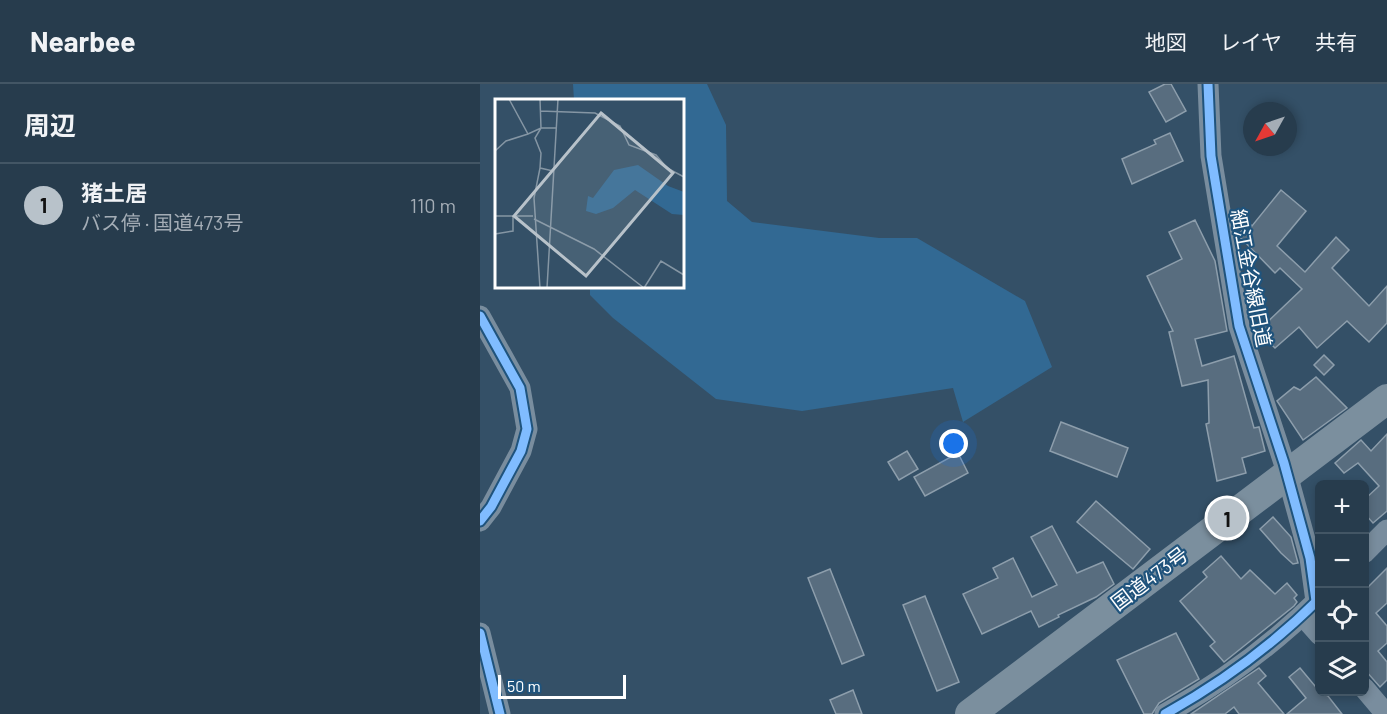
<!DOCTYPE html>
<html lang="ja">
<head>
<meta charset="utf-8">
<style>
  :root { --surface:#273c4d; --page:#2f4354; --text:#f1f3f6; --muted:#a4adb6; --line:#435665; --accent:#b8c2ca }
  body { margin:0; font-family:Barlow,"Noto Sans JP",sans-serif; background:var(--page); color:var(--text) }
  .controls { position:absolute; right:18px; bottom:18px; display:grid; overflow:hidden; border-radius:9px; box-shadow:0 3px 9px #0003 }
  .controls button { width:54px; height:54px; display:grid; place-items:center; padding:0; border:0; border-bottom:2px solid var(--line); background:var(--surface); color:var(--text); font:30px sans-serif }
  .compass { position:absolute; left:763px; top:18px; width:54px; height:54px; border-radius:50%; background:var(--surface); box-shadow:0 3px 9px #0003; rotate:230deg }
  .scale { position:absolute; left:18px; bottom:15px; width:128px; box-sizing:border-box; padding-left:6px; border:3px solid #fff; border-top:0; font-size:16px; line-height:21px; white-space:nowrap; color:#fff; -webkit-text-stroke:4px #1f537c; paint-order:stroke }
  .you { position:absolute; left:474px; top:360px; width:21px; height:21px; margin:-15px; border:4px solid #fff; border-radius:50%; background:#1a73e8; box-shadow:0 0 0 9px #1a73e833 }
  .badge { display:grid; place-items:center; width:39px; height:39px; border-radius:50%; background:var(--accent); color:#111; font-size:20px; font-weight:700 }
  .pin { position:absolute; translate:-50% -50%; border:3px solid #fff; box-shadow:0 2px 6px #0006 }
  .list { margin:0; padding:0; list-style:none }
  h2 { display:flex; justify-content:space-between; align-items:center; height:78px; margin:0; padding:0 24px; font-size:26px }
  h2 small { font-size:20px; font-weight:400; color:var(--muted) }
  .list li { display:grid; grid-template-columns:39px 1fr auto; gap:18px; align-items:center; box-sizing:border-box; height:84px; padding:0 24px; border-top:2px solid var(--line) }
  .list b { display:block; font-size:22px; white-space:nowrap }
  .list p { margin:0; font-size:20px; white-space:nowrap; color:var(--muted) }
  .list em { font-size:20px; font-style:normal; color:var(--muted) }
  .icon { flex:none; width:33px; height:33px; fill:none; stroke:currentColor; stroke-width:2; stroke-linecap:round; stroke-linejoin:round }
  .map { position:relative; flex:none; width:907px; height:630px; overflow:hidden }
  header { display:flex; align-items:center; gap:36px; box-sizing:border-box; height:84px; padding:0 30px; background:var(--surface); border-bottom:2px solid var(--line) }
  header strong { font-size:28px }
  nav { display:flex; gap:33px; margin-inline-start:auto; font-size:21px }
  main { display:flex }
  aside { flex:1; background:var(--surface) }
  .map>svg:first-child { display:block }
  .green { fill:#326993 }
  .building { fill:#586d7f; stroke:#8d9eac; stroke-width:1.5 }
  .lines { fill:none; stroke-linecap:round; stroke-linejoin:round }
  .minor { stroke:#798d9e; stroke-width:21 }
  .highway { stroke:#7b8f9e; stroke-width:30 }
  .cycleway-casing { stroke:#1f537c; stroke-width:13 }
  .cycleway { stroke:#80bcff; stroke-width:9 }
  .labels { text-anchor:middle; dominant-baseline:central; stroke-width:4.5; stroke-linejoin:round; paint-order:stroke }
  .street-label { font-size:20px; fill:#fff; stroke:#1f537c }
  .inset-road { fill:none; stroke:#8596a4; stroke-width:1.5 }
  .view { fill:#b8c2ca; fill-opacity:0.15; stroke:#b8c2ca; stroke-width:3 }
  .inset-edge { fill:none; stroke:#fff; stroke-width:3 }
</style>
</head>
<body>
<header>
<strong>Nearbee</strong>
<nav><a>地図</a><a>レイヤ</a><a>共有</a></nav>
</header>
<main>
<aside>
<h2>周辺<small></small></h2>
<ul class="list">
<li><span class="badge">1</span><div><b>猪土居</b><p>バス停 · 国道473号</p></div><em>110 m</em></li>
</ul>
</aside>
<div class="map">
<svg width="907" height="630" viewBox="0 0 907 630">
  <rect width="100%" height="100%" fill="#345067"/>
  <!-- green -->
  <path class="green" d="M 93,0 L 227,0 L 246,41 L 247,117 L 272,138 L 399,154 L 437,154 L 545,217 L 572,283 L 483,338 L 473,304 L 322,327 L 236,315 L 133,234 L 110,211 L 110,203 L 202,202 L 202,16 L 94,16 Z"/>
  <!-- building -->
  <g class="building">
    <path d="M 685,0 L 691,0 L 706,27 L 686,38 L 669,8 Z"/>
    <path d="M 690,49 L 703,77 L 652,100 L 642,75 L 676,60 L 674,56 Z"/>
    <path d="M 801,106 L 826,127 L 797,162 L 825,188 L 856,153 L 869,166 L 852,184 L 889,222 L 907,202 L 907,239 L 889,258 L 867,237 L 837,264 L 819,243 L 795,264 L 778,247 L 822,205 L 800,184 L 795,189 L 758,151 L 769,139 L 772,142 Z"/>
    <path d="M 715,136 L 735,177 L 747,247 L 715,255 L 722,282 L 754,272 L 774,344 L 779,343 L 785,367 L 762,374 L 766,389 L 737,397 L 726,340 L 729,339 L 728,296 L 702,302 L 689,248 L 693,247 L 667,192 L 702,175 L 689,148 Z"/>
    <path d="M 844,271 L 854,281 L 844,291 L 834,281 Z"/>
    <path d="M 836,293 L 867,324 L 823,356 L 797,317 L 814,303 L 820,306 Z"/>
    <path d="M 581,338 L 648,364 L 637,393 L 570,367 Z"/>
    <path d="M 907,350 L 907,427 L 893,439 L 885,430 L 885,415 L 899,402 L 878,379 L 864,389 L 855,379 L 881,356 L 891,367 Z"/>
    <path d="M 427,367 L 438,385 L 419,396 L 408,378 Z"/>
    <path d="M 478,369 L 488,389 L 445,412 L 434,393 Z"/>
    <path d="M 616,417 L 670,465 L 653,485 L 597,438 Z"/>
    <path d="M 793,433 L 811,453 L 818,479 L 813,480 L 801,469 L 780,445 Z"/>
    <path d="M 572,442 L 597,489 L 623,478 L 634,500 L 616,513 L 578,531 L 579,533 L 559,543 L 551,527 L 502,550 L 483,510 L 518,494 L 513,484 L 533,474 L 552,513 L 577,501 L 551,453 Z"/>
    <path d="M 741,472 L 761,495 L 770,486 L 795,510 L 807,499 L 817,511 L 814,514 L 817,518 L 814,522 L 744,578 L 730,562 L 735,558 L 700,517 L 727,493 L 723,488 Z"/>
    <path d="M 907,484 L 907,519 L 896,529 L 907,542 L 907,559 L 898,567 L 907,578 L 907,596 L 900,603 L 885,586 L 885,506 Z"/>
    <path d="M 350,485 L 384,571 L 362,580 L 328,494 Z"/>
    <path d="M 445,512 L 479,598 L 457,607 L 423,521 Z"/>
    <path d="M 696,549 L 719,595 L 679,619 L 672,630 L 664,630 L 637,576 Z"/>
    <path d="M 779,584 L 786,592 L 778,599 L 804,630 L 759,630 L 754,623 L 745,630 L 711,630 Z"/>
    <path d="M 820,584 L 840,608 L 848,612 L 862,630 L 807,630 L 826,614 L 809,593 Z"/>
    <path d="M 373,606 L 382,630 L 356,630 L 350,616 Z"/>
  </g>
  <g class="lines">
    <!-- minor -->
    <g class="minor">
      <path d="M 728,0 L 731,72 L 759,242 L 804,379 L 830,474 L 836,517"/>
      <path d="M 0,232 L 40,304 L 47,345 L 41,367 L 11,423 L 0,437"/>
      <path d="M 884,469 L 907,446"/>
      <path d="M 824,533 L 840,551"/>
      <path d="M 0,549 L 20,630"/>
      <path d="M 884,604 L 906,630"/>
      <path d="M 685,630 C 741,599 794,560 840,514"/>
    </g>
    <!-- highway -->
    <path class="highway" d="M 490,630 L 907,315"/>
    <defs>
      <g id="cycleway">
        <path d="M 728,0 L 731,72 L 759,242 L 804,379 L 830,474 L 836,517"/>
        <path d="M 0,232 L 40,304 L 47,345 L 41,367 L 11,423 L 0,437"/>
        <path d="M 0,549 L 20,630"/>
        <path d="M 685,630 C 741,599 794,560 840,514"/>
      </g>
    </defs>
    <!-- cycleway casing -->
    <use href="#cycleway" class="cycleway-casing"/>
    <!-- cycleway -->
    <use href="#cycleway" class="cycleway"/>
  </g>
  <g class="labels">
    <!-- street labels -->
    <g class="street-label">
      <text transform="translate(772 194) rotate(79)">細江金谷線旧道</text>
      <text transform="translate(669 494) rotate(-37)">国道473号</text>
    </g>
  </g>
  <!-- overview -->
  <g transform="translate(15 15)">
    <rect width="189" height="189" fill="#345067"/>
    <path d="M 143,66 L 173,87 L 189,93 L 189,116 L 177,115 L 140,91 L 118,109 L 101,115 L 91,112 L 93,97 L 98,99 L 119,71 Z" fill="#326993"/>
    <path class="inset-road" d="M 14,0 L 33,35 L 46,29 L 61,29M 45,12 L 100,14 L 125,27 L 134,46 L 161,56 L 172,69 L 189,78M 0,52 L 11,42 L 33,35M 45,69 L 46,54 L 40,39 L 46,29 L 45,0M 0,117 L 38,117M 39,120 L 99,150 L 149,189M 0,135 L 18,132 L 18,117M 45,189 L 39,99 L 45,69 L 58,72M 52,189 L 63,0M 149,189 L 166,162 L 189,176"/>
    <path class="view" d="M 106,14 L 178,74 L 91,177 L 19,117 Z"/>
    <rect width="189" height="189" class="inset-edge"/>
  </g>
</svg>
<div class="controls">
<button>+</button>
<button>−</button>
<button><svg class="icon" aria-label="locate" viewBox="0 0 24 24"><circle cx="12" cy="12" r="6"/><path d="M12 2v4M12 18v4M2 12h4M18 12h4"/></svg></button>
<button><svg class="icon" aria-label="layers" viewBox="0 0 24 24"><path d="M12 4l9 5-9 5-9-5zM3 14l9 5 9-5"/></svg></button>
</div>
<svg class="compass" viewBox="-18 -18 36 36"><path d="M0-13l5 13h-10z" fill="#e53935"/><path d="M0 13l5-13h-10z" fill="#a4adb6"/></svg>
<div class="scale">50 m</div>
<div class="you"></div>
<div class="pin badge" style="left:747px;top:434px">1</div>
</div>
</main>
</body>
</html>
